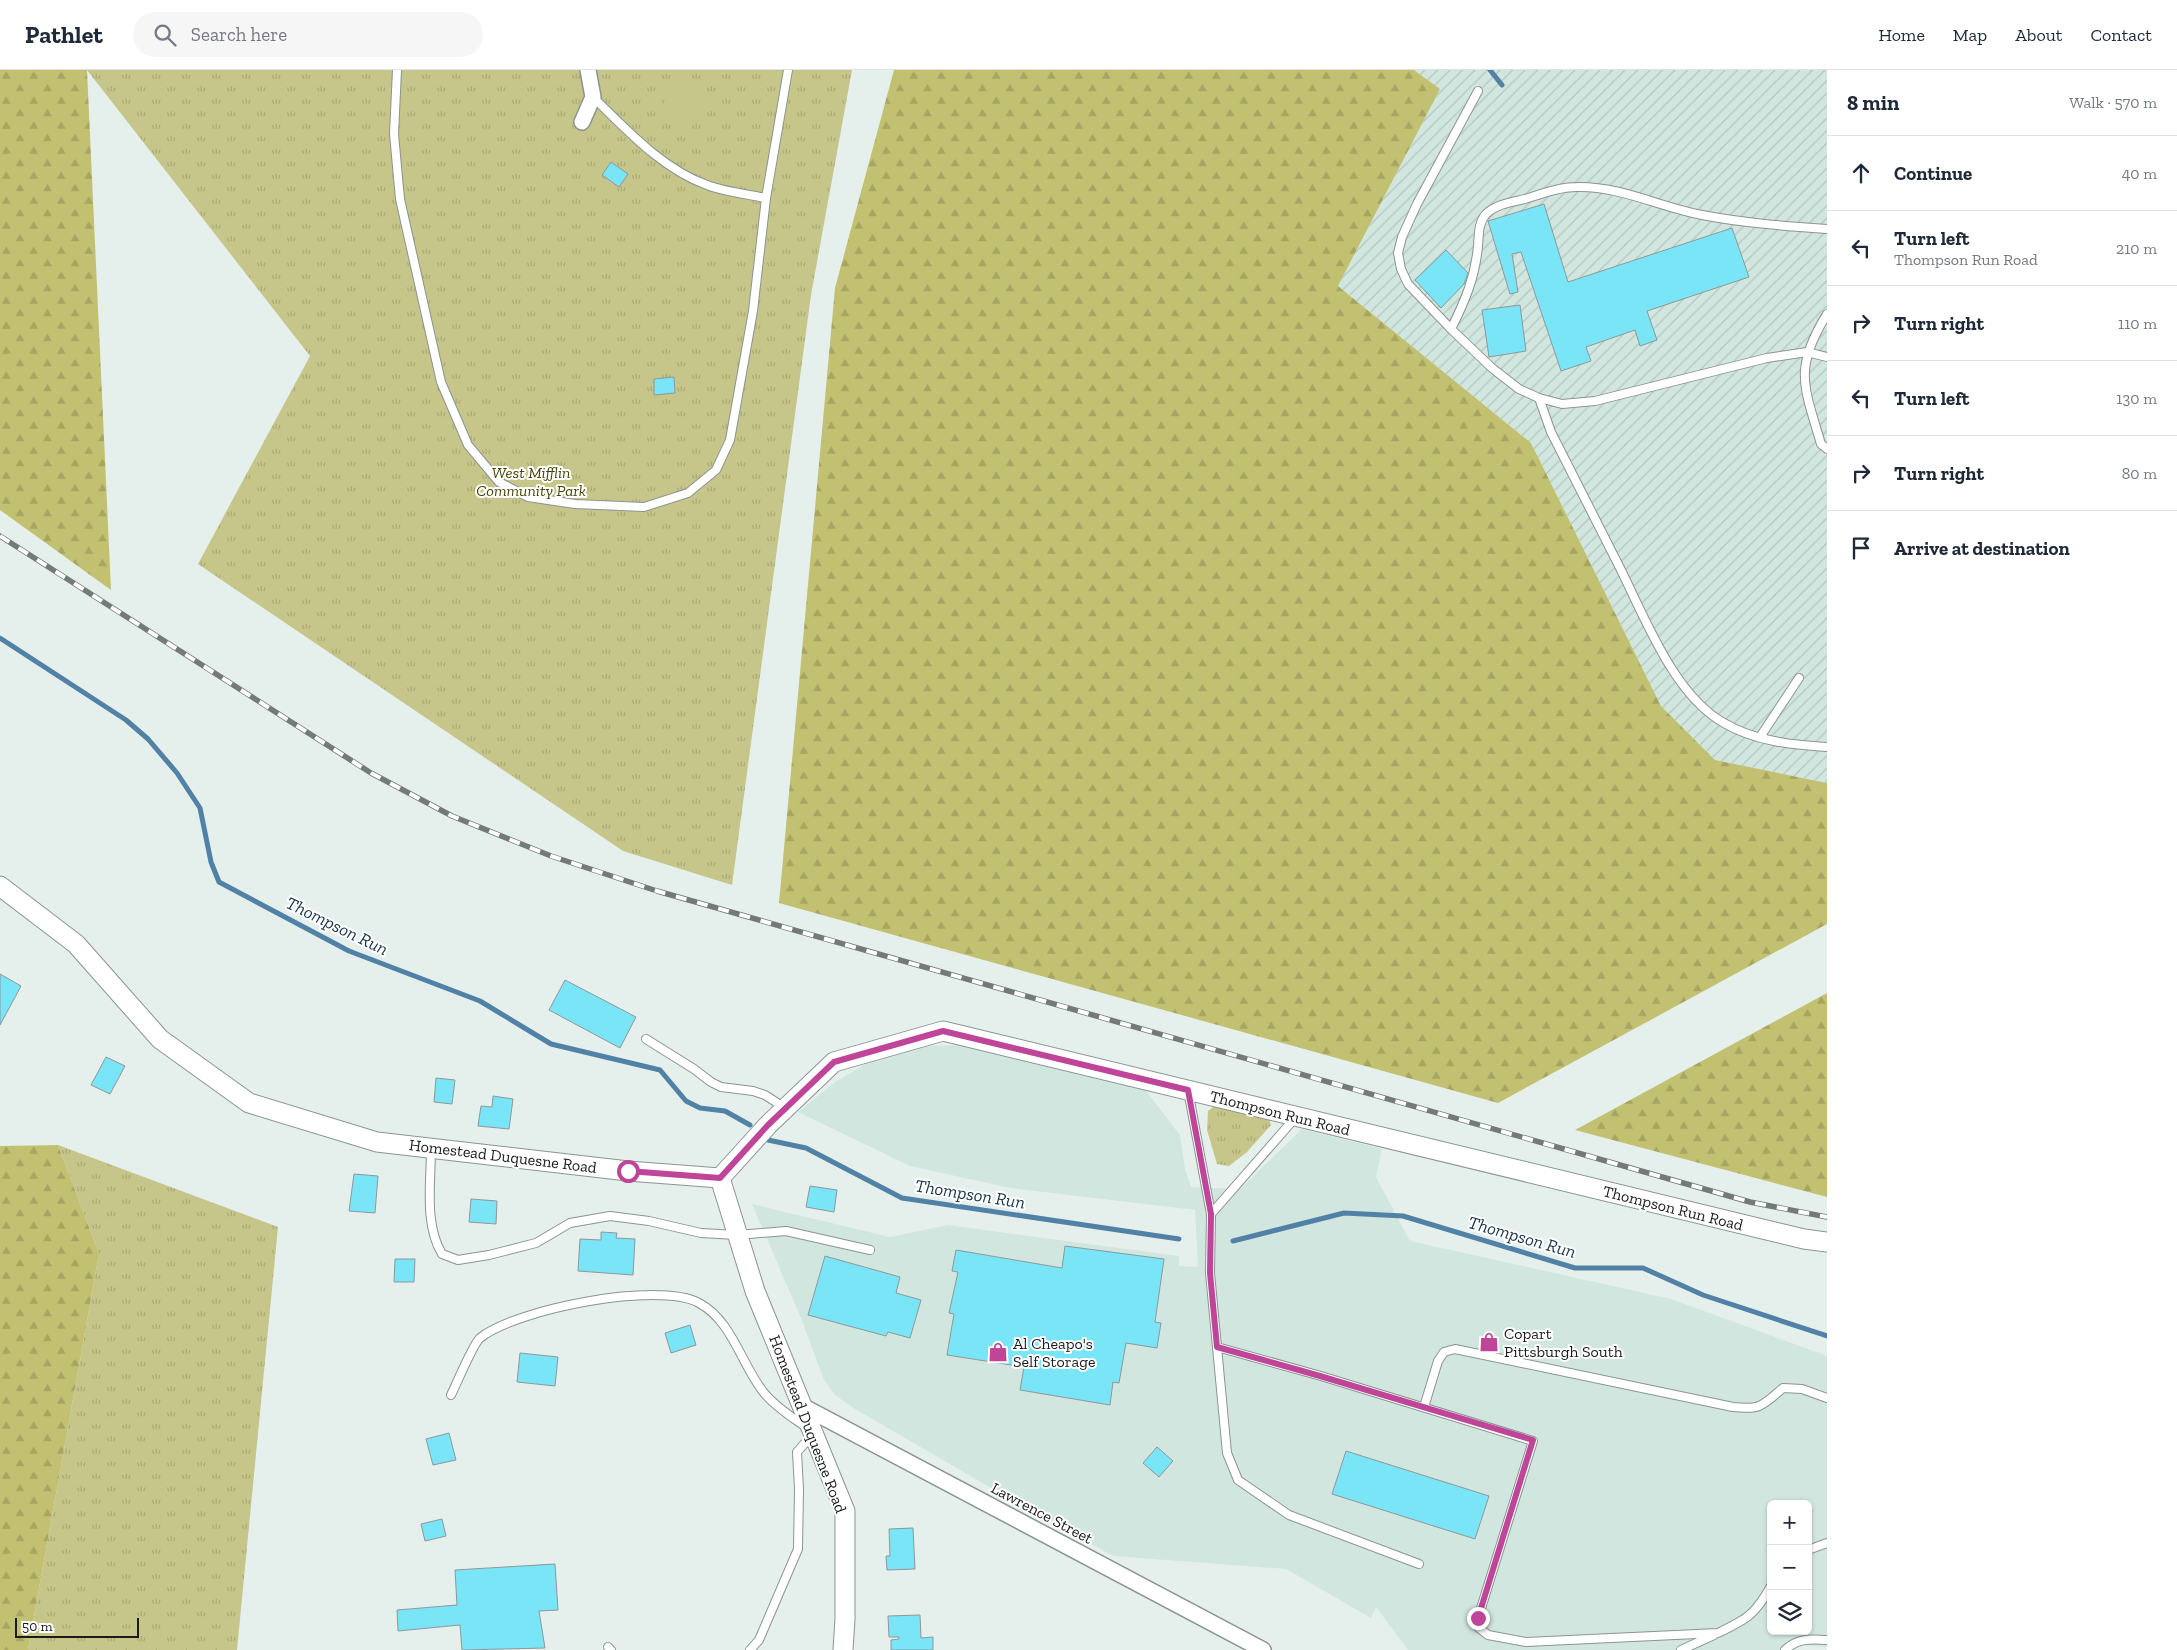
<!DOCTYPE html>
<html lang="en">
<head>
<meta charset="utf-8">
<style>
  :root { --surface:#fff; --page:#f6f6f7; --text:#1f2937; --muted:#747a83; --line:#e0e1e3 }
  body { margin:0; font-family:"Zilla Slab",serif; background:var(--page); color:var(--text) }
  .controls { position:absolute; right:15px; bottom:15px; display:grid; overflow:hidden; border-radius:8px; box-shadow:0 1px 4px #0004 }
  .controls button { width:45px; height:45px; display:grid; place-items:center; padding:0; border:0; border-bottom:1px solid var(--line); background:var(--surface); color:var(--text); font:25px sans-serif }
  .scale { position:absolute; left:15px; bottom:12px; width:124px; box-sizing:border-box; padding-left:5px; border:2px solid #191c1b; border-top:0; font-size:14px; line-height:18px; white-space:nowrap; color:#191c1b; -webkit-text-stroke:4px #fff; paint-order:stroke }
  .stop { position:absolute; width:15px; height:15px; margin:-11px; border:4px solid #bf4598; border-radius:50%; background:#fff }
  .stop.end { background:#bf4598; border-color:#fff; box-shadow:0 1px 5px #0008 }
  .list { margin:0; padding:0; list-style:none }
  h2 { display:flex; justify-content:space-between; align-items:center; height:65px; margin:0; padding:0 20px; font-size:21px }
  h2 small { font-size:16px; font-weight:400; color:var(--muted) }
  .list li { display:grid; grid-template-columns:32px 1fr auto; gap:15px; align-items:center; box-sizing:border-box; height:75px; padding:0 20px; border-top:1px solid var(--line) }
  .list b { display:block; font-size:19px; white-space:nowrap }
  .list p { margin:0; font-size:16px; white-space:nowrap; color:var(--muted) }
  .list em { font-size:16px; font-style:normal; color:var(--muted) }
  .icon { flex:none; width:28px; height:28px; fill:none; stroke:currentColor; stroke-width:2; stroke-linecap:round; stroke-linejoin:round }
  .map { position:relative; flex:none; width:1827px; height:1580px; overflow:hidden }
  header { display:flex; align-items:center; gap:30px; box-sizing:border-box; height:70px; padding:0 25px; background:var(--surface); border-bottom:1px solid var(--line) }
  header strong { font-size:24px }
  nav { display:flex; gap:28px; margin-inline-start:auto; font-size:18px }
  .search { width:350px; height:45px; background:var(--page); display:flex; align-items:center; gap:12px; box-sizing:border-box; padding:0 18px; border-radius:28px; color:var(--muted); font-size:19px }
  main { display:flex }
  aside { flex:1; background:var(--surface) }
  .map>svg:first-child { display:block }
  .built { fill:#d2e6e0; fill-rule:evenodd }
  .industrial { fill:url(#industrial-furrows) }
  .grass { fill:url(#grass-tufts) }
  .forest { fill:url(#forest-firs) }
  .pitch { fill:#c6c68a }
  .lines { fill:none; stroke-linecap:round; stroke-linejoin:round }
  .stream { stroke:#5182a6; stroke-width:5 }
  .building { fill:#79e5f6; stroke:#8e989a }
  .service-casing { stroke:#8b9491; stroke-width:10 }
  .minor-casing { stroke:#8b9491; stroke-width:18 }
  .tertiary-casing { stroke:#8b9491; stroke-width:21 }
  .service { stroke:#fff; stroke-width:8 }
  .minor { stroke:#fff; stroke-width:15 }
  .tertiary { stroke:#fff; stroke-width:19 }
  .rail-casing { stroke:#737a78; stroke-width:5.5 }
  .rail { stroke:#fff; stroke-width:4; stroke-dasharray:11; stroke-linecap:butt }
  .route { stroke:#bf4598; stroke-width:6 }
  .labels { text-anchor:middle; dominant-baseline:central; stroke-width:4; stroke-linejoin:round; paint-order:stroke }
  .park-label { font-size:16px; font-style:italic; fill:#474504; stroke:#fff }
  .street-label { font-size:16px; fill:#191c1b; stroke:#fff }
  .poi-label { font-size:16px; fill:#191c1b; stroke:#fff; text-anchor:start }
  .water-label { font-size:18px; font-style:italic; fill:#17354b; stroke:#fff }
</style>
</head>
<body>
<header>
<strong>Pathlet</strong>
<div class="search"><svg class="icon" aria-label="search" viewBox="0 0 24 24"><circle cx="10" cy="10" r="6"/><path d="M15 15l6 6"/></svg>Search here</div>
<nav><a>Home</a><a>Map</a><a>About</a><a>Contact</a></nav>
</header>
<main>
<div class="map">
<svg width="1827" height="1580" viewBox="0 0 1827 1580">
  <defs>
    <pattern id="industrial-furrows" width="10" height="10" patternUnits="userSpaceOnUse" patternTransform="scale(1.25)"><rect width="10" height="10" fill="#d2e6e0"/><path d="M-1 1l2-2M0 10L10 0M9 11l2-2" fill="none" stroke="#b4c5c0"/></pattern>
    <pattern id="grass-tufts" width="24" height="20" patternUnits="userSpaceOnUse" patternTransform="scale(1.25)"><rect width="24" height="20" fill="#c6c68a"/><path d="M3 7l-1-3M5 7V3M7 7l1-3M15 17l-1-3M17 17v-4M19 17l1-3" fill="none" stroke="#aaaa76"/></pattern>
    <pattern id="forest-firs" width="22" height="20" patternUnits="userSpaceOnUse" patternTransform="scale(1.25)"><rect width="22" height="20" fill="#c2c171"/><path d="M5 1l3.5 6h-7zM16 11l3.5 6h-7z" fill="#a6a561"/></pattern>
  </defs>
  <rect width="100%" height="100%" fill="#e5f0ed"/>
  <!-- built -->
  <path class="built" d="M 964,975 L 1143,1017 L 1180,1065 L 1185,1099 L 1191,1117 L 1240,1119 L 1302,1059 L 1382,1079 L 1376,1107 L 1410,1171 L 1671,1229 L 1827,1286 L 1827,1577 L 1797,1575 L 1792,1580 L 1408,1580 L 1376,1537 L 1371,1548 L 1286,1499 L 1113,1486 L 986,1415 L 855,1339 L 835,1325 L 824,1310 L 801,1248 L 752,1134 L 890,1167 L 948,1155 L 1179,1186 L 1179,1196 L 1198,1197 L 1195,1140 L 1010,1118 L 910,1096 L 798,1042 L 835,1012 L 862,996 L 895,982 L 923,976 ZM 1771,1434 L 1808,1434 L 1808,1561 L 1771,1561 Z"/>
  <!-- industrial -->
  <path class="industrial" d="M 1414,0 L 1827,0 L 1827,713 L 1715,690 L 1661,636 L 1531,373 L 1338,216 L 1440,19 Z"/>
  <!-- grass -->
  <g class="grass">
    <path d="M 87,0 L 852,0 L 811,225 L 732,815 L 623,781 L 198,494 L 310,286 Z"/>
    <path d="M 1216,1035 L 1267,1044 L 1271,1055 L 1247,1082 L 1229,1096 L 1217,1094 L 1207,1060 L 1208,1041 Z"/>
    <path d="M 58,1075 L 278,1157 L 237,1580 L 28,1580 L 99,1184 Z"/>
  </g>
  <!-- forest -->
  <g class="forest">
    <path d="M 0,0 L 87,0 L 111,520 L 0,440 Z"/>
    <path d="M 894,0 L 1414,0 L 1440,19 L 1338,216 L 1531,373 L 1661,636 L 1715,690 L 1827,713 L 1827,854 L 1498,1033 L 779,833 L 835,218 Z"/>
    <path d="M 1827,923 L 1827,1127 L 1575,1060 Z"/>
    <path d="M 58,1075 L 99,1184 L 28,1580 L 0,1580 L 0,1076 Z"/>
  </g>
  <!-- pitch -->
  <path class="pitch" d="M 681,8 L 709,29 L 687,64 L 655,45 Z"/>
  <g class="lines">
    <!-- stream -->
    <g class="stream">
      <path d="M 1490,0 L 1502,15"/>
      <path d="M 0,568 L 126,650 L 148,669 L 177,703 L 200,738 L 211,792 L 219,812 L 349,881 L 480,931 L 551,974 L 660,1000 L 686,1031 L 700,1038 L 725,1041 L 750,1055"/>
      <path d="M 768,1070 L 806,1078 L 902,1128 L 1179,1169"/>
      <path d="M 1233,1171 L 1344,1143 L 1403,1146 L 1575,1198 L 1643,1198 L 1703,1225 L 1827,1266"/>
    </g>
  </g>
  <!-- building -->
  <g class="building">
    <path d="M 611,92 L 628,104 L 619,117 L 602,105 Z"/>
    <path d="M 1544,134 L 1568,212 L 1732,158 L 1749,207 L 1647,241 L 1657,270 L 1640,276 L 1635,260 L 1586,277 L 1591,291 L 1561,301 L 1521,182 L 1512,184 L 1518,222 L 1510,224 L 1488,151 Z"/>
    <path d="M 1446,180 L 1468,203 L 1464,214 L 1441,238 L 1415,210 Z"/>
    <path d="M 1520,235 L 1526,281 L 1489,287 L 1482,240 Z"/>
    <path d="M 674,307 L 675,323 L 654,325 L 654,309 Z"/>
    <path d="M 0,904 L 21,916 L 0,955 Z"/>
    <path d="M 565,910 L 636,947 L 620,978 L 549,940 Z"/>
    <path d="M 106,987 L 125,996 L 110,1024 L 91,1015 Z"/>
    <path d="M 436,1008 L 455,1010 L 452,1034 L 434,1032 Z"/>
    <path d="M 493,1026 L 513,1029 L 509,1059 L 478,1056 L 481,1036 L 492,1037 Z"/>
    <path d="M 354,1104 L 378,1106 L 375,1143 L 349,1141 Z"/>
    <path d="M 810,1116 L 837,1120 L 834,1142 L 806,1137 Z"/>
    <path d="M 471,1129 L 497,1131 L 496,1154 L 469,1152 Z"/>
    <path d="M 601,1162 L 617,1163 L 616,1168 L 635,1169 L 633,1205 L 578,1201 L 580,1169 L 601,1170 Z"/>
    <path d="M 1065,1176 L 1164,1189 L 1155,1252 L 1161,1253 L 1157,1278 L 1126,1273 L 1119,1313 L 1113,1312 L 1110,1335 L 1020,1320 L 1024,1297 L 947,1285 L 954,1244 L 949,1243 L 958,1202 L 952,1201 L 956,1180 L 1062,1198 Z"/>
    <path d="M 825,1186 L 900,1207 L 896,1223 L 921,1230 L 910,1268 L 888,1262 L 886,1266 L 808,1245 Z"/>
    <path d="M 395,1189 L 415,1189 L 414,1212 L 394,1212 Z"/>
    <path d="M 690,1255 L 696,1275 L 671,1283 L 665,1263 Z"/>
    <path d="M 520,1283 L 558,1287 L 555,1316 L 517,1312 Z"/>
    <path d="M 449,1363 L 456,1390 L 433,1395 L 426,1369 Z"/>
    <path d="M 1157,1377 L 1173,1391 L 1159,1407 L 1143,1393 Z"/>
    <path d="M 1346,1381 L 1489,1426 L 1475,1469 L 1332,1424 Z"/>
    <path d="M 442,1449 L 446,1466 L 425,1471 L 421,1454 Z"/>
    <path d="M 913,1458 L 915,1499 L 887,1500 L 886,1486 L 890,1486 L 889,1459 Z"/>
    <path d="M 555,1494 L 558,1540 L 539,1541 L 545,1578 L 462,1580 L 460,1555 L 398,1561 L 397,1540 L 457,1535 L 455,1500 Z"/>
    <path d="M 920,1545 L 921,1568 L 933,1567 L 933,1580 L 891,1580 L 891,1570 L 899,1569 L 899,1567 L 889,1567 L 888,1546 Z"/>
  </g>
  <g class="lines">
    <defs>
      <g id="service">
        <path d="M 397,0 L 394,64 L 400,129 L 441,312 L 468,375 L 499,412 L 528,427 L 575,434 L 644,437 L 688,423 L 716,400 L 730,370 L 753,241 L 766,128 L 788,0"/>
        <path d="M 1478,21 L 1417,134 L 1402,167 L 1398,183 L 1401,199 L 1408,214 L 1451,259 L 1492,298 L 1519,319 L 1539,328 L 1562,334 L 1595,331 L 1767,288 L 1807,282 L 1827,287"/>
        <path d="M 593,27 C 626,59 662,99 707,115 C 725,122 747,124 766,128"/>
        <path d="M 1827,244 C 1793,299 1804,316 1821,374 L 1827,379"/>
        <path d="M 1451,259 C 1465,231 1475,208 1478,176 C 1479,165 1478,153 1486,144 C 1496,134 1512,132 1525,129 C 1541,124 1559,117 1577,117 C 1620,116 1660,137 1702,145 C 1744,153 1785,156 1827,159"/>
        <path d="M 1539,328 L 1551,362 C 1574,408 1597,453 1620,498 C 1645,548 1674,625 1724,653 C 1754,671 1793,675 1827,677"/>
        <path d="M 1760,667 L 1799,608"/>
        <path d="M 646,969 L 694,999 L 711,1012 L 721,1017 L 753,1021 L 765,1025 L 785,1038"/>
        <path d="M 1188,1020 L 1211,1144 L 1295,1048"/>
        <path d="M 431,1078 C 431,1112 424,1154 442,1184 L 458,1190 L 489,1185 L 536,1173 L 570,1153 L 610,1146 L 649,1151 L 701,1163 L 737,1165 L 786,1161 L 870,1180"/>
        <path d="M 1211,1144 L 1210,1203 L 1227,1383 L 1238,1410 L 1289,1445 L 1419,1494"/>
        <path d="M 1217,1277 L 1321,1306 L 1533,1371 L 1478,1548 L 1479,1558 L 1488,1565 L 1526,1572 L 1718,1563 C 1747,1549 1755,1545 1771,1516"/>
        <path d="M 451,1325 C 457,1313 473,1274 480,1268 C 516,1239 658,1211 699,1233 C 733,1251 742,1297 765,1324 C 777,1338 792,1347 806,1357"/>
        <path d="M 1424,1337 L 1438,1291 L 1444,1282 L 1455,1279 L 1733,1337 C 1761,1340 1762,1336 1783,1318 L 1802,1319 L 1827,1328"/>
        <path d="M 1808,1480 L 1827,1473"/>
        <path d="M 608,1577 L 611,1580"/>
        <path d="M 750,1580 L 759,1570 L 798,1479 L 799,1419 L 797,1382 L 813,1364"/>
        <path d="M 1681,1580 L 1714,1565"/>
        <path d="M 1785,1580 C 1798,1568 1810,1569 1827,1570"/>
      </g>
      <g id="minor">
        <path d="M 582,52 L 593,27 L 588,0"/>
        <path d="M 804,1337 L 1263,1580"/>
      </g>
      <g id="tertiary">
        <path d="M 0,816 L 76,874 L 160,969 L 249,1033 L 377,1072 L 628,1101 L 720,1108"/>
        <path d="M 720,1108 L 768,1055 L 834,992 L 943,961 L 1804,1169 L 1827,1172"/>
        <path d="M 720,1108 L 755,1221 L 845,1441 L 845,1549 L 843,1580"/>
      </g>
    </defs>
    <!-- service casing -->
    <use href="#service" class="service-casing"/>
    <!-- minor casing -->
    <use href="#minor" class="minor-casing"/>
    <!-- tertiary casing -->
    <use href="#tertiary" class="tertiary-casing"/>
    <!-- service -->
    <use href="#service" class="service"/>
    <!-- minor -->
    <use href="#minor" class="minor"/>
    <!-- tertiary -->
    <use href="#tertiary" class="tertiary"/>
    <defs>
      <path id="rail" d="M 0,466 L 371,703 L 452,746 L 551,786 L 657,821 L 1750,1132 L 1827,1147"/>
    </defs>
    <!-- rail casing -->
    <use href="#rail" class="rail-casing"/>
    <!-- rail -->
    <use href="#rail" class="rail"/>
  </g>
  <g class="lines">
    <!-- route -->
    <path class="route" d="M 628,1101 L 720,1108 L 768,1055 L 834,992 L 943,961 L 1188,1020 L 1211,1144 L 1210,1203 L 1217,1277 L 1320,1306 L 1533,1370 L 1478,1548"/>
  </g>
  <!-- icons -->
  <defs>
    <symbol id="shop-bare" viewBox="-9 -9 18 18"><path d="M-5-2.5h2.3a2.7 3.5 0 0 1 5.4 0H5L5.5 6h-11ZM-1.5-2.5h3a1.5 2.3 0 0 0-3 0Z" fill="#bf4598" stroke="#fff" stroke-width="2.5" paint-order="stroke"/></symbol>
  </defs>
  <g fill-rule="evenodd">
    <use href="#shop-bare" x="1475" y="1258" width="28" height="28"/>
    <use href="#shop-bare" x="984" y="1268" width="28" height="28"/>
  </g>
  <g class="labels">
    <!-- park labels -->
    <g class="park-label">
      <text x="531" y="402">West Mifflin<tspan x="531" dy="18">Community Park</tspan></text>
    </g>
    <!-- street labels -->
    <g class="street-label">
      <text transform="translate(1280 1043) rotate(14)">Thompson Run Road</text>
      <text transform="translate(503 1086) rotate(7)">Homestead Duquesne Road</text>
      <text transform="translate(1673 1138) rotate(14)">Thompson Run Road</text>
      <text transform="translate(808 1354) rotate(69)">Homestead Duquesne Road</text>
      <text transform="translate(1042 1443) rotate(28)">Lawrence Street</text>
    </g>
    <!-- poi labels -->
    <g class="poi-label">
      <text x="1504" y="1263">Copart<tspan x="1504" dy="18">Pittsburgh South</tspan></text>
      <text x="1013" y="1273">Al Cheapo's<tspan x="1013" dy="18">Self Storage</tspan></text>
    </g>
    <!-- water labels -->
    <g class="water-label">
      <text transform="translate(337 856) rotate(26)">Thompson Run</text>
      <text transform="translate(970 1124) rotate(9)">Thompson Run</text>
      <text transform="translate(1522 1167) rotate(16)">Thompson Run</text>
    </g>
  </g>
</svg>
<div class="controls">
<button>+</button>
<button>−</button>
<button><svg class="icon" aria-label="layers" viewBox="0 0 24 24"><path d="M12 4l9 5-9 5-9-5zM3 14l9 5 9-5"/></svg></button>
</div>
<div class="scale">50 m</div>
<div class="stop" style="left:628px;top:1101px"></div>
<div class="stop end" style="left:1478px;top:1548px"></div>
</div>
<aside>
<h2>8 min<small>Walk · 570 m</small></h2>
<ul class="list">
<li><svg class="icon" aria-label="ahead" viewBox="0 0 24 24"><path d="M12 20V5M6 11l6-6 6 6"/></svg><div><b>Continue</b></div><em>40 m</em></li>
<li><svg class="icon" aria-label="left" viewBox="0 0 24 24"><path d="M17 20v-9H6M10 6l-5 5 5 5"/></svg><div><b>Turn left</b><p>Thompson Run Road</p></div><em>210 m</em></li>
<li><svg class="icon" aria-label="right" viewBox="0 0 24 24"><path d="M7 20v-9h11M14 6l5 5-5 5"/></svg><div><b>Turn right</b></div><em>110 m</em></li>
<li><svg class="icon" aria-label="left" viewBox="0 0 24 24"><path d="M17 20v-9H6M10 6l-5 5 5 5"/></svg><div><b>Turn left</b></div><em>130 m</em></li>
<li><svg class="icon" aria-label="right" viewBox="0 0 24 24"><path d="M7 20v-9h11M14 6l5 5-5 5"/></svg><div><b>Turn right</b></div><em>80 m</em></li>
<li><svg class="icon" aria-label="arrive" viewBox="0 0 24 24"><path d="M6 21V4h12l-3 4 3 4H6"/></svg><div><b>Arrive at destination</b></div></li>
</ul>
</aside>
</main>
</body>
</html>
